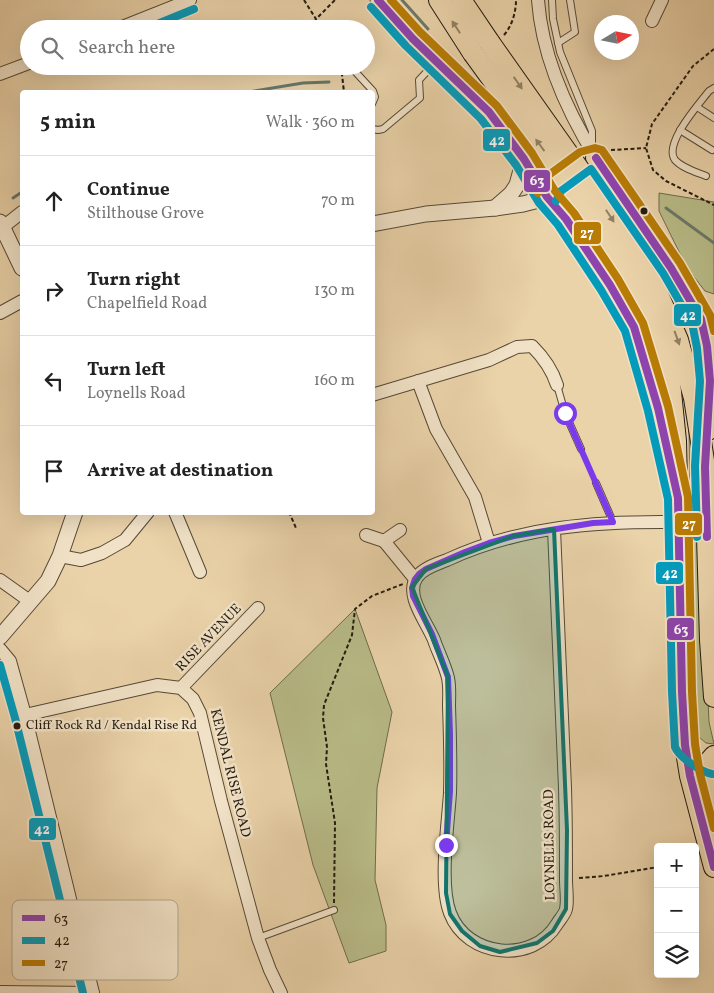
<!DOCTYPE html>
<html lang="en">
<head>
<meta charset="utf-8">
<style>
  :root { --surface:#fff; --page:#f2f2f2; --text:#222; --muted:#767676; --line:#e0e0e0 }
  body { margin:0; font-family:Vollkorn,serif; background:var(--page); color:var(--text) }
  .controls { position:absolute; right:15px; bottom:15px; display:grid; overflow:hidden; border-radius:5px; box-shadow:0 5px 20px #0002 }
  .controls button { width:45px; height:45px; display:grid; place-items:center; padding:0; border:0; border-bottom:1px solid var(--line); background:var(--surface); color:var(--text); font:25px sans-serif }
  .compass { position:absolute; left:594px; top:15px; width:45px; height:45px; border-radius:50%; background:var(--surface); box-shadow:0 5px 20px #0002; rotate:80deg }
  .stop { position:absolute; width:15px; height:15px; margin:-11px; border:4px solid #7c3aed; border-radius:50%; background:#fff }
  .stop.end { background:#7c3aed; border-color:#fff; box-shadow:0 1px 5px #0008 }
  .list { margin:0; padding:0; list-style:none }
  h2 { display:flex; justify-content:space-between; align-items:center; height:65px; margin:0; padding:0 20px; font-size:21px }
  h2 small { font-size:16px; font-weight:400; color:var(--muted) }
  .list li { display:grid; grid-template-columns:32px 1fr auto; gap:15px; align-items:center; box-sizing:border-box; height:90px; padding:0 20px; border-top:1px solid var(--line) }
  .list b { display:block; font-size:19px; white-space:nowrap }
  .list p { margin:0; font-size:16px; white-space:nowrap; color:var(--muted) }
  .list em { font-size:16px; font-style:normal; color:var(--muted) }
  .icon { flex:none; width:28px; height:28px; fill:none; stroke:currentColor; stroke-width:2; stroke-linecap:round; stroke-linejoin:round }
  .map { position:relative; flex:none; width:714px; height:993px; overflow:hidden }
  .search { position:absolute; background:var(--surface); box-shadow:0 5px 20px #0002; left:20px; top:20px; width:355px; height:55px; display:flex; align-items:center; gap:12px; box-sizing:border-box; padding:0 18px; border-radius:28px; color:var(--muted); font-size:19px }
  .panel { position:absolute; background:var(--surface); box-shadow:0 5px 20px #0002; left:20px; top:90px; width:355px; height:425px; border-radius:5px }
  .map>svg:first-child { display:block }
  .green { fill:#b8bb87; stroke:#6e6b4c }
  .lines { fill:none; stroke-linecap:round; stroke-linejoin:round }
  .stream { stroke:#6a796a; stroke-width:3 }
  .service-casing { stroke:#564936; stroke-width:8 }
  .minor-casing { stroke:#564936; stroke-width:14 }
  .tertiary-casing { stroke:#564936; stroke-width:17 }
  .trunk-casing { stroke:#241b10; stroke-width:22 }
  .path { stroke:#241b10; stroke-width:2; stroke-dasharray:4 2.5; stroke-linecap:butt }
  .service { stroke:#f1e2c7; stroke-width:6 }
  .minor { stroke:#f1e2c7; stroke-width:12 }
  .tertiary { stroke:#f1e2c7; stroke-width:15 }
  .trunk { stroke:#ead2a9; stroke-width:20 }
  .trunk-bridge-casing { stroke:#241b10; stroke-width:22; stroke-linecap:butt }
  .trunk-bridge { stroke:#ead2a9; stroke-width:20 }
  .bus-1-casing { stroke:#f1e2c7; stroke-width:11 }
  .bus-2-casing { stroke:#f1e2c7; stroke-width:11 }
  .bus-3-casing { stroke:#f1e2c7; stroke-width:11 }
  .bus-1 { stroke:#8e44ad; stroke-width:8 }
  .bus-2 { stroke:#049bbb; stroke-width:8 }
  .bus-3 { stroke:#b87c05; stroke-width:8 }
  .oneway { fill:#918064 }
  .route { stroke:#7c3aed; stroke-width:6 }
  .marked { fill:#0f766e; fill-opacity:0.2; stroke:#0f766e; stroke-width:4; stroke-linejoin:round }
  .bus-dot { fill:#241b10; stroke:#f1e2c7; stroke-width:2 }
  .labels { text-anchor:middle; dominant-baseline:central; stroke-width:5; stroke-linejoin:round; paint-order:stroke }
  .bus-label { font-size:13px; fill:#241b10; stroke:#f1e2c7; text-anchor:start }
  .street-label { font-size:14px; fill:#241b10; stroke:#f1e2c7 }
  .key { fill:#f1e2c7; stroke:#b4a690; stroke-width:1 }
  .key-label { font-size:14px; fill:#241b10 }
  .line-badge { stroke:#f1e2c7; stroke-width:2 }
  .badge-label { font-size:14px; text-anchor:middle; font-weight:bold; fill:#fff }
</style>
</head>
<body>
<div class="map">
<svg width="714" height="993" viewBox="0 0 714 993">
  <rect width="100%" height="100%" fill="#ead2a9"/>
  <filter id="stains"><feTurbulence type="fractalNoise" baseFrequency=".004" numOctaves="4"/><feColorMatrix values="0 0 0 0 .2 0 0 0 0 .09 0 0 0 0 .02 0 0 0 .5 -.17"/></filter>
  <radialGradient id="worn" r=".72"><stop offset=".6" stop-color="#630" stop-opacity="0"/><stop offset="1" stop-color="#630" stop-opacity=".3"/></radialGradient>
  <!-- green -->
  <g class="green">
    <path d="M 659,193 L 714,202 L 714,294 L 705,291 L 687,268 L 659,211 Z"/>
    <path d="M 689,425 L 698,470 L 709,722 L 714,744 L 706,743 L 699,737 L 692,715 Z"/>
    <path d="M 355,609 L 392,712 L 377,788 L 375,880 L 386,925 L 386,951 L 349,963 L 313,865 L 270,693 Z"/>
  </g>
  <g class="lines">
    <!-- stream -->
    <g class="stream">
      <path d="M 402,0 L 428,29"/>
      <path d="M 248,92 L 303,83 L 329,82"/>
      <path d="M 13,198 L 22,192"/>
      <path d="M 666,208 L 714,243"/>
    </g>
    <defs>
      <g id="service">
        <path d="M 552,0 L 553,19 L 560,52 L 592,131 L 592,147"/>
        <path d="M 558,43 L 575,32 L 570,0"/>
        <path d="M 350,66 L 373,91 L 375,97 L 372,104"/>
        <path d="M 697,107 L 714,118"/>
        <path d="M 372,129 L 378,130 L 383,129 L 420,98 L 419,80 L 436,62"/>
        <path d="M 680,130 L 712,150"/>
        <path d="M 706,176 C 696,172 682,168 675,160 C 663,144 699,104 709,91 L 714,88"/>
        <path d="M 557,385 L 565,413 L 581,449"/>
        <path d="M 596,483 L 613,522"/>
        <path d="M 258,938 L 334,910"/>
      </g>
      <g id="minor">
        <path d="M 538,0 C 542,57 567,111 596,158"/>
        <path d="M 652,21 L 662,0"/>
        <path d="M 117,29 L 190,0"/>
        <path d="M 0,74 L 29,63"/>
        <path d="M 3,227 L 22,212"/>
        <path d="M 0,313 L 22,301"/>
        <path d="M 418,381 L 436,429 L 475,497 L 489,543"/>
        <path d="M 372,395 L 489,360 L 517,347 L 532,346 C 544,358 552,369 557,385"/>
        <path d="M 175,512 L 200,572"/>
        <path d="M 554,529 C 558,615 561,702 565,788 C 566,819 566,849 566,880 C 566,889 568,901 566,909 C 565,914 560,919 557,924 C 533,964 467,958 450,913 C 439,884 448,825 450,793 C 451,764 450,735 449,706 C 449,697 450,687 448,678 C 445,665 438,652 434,640 C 427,622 404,595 417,577 C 423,568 437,564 447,560 C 520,526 598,521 677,522"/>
        <path d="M 366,535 L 384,541 L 400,530"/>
        <path d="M 384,541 L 415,579"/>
        <path d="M 60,556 L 81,560 L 102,553 L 125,540 L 148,512"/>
        <path d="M 0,580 L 31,602"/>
        <path d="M 0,649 L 10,661 L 25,715 L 93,993"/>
        <path d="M 181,688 L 258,608"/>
        <path d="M 25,715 L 157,685 L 181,688 L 193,699 L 200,713 L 221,801 L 258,938 L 270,970 L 281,993"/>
        <path d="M 0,992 L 93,993"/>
      </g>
      <g id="tertiary">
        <path d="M 378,0 L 413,39 L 489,112 L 524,159 L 547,197"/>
        <path d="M 495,208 L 511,194 L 517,185 L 524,159"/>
        <path d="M 0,222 L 22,268"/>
        <path d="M 372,224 L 426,214 L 495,208 L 523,204 L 562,194 L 579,181"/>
        <path d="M 0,637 L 48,581 L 60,556 L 75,512"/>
      </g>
      <g id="trunk">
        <path d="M 439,0 L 473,53"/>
        <path d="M 461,0 L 490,43"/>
        <path d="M 596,158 L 671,268 L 701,319 L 707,346 L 710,381 L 708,430"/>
        <path d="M 547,197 L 566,219 L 610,285 L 634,327 L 658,408 L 665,440"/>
        <path d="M 651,278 L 678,340 L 694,398 L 705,467 L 710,640 L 714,697"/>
        <path d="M 636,286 L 661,349 L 670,382 L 676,441 L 682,692 L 685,745 L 690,776 L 714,867"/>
        <path d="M 714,756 L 708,763 L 708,778 L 714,799"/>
      </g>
    </defs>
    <!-- service casing -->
    <use href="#service" class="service-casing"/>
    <!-- minor casing -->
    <use href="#minor" class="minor-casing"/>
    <!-- tertiary casing -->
    <use href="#tertiary" class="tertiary-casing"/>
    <!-- trunk casing -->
    <use href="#trunk" class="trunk-casing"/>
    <!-- path -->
    <g class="path">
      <path d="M 304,0 L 316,19"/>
      <path d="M 312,28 L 316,19 L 335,0"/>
      <path d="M 504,35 C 512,26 516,12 516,0"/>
      <path d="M 714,49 L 693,66 L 652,124 L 646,148 L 653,170 L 666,181 L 714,205"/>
      <path d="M 341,66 L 344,92"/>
      <path d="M 611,150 L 646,148"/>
      <path d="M 584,455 L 593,476"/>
      <path d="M 289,512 L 296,528"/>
      <path d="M 579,878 L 604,876 L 658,867"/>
      <path d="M 334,903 L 335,823 L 326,764 L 327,747 L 323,718 L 324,705 L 352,635 L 355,609 L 372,596 L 403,584"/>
    </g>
    <!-- service -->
    <use href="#service" class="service"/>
    <!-- minor -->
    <use href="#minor" class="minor"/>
    <!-- tertiary -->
    <use href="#tertiary" class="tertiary"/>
    <!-- trunk -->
    <use href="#trunk" class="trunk"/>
    <defs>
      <g id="trunk-bridge">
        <path d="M 490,43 L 579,169 L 651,278"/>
        <path d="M 473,53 L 563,177 L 636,286"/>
      </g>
    </defs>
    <!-- trunk-bridge casing -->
    <use href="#trunk-bridge" class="trunk-bridge-casing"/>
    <!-- trunk-bridge -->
    <use href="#trunk-bridge" class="trunk-bridge"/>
    <defs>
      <g id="bus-1">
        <path d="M 378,0 L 413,39 L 489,112 L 524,159 L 547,197 L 566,219 L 610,285 L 634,327 L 658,408 L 678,498 L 682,692 L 685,745 L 690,776 L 714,867"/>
        <path d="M 596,158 L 671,268 L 701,319 L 707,346 L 710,381 L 705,467 L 707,537"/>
      </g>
      <g id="bus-2">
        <path d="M 371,7 L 406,46 L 481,119 L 516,165 L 539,203 L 558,225 L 601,290 L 625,331 L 648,411 L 668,499 L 672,692 L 675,747 C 679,757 701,772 712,774"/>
        <path d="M 145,29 L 194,9"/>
        <path d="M 556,201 L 561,191 L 591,169 L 663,273 L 692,323 L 697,348 L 700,381 L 695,466 L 697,537"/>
        <path d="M 0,665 L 15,718 L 83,993"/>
      </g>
      <g id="bus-3">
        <path d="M 391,0 L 420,32 L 497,106 L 532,153 L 555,191 L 574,213 L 618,279 L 643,323 L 668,406 L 688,497 L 692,692 L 695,744 L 700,774 L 714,828"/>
        <path d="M 538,193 L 546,177 L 580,152 L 595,148 L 602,150 L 680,263 L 710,315 L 714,331"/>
      </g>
    </defs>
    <!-- bus-1 casing -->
    <use href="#bus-1" class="bus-1-casing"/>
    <!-- bus-2 casing -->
    <use href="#bus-2" class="bus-2-casing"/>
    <!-- bus-3 casing -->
    <use href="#bus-3" class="bus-3-casing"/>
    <!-- bus-1 -->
    <use href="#bus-1" class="bus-1"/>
    <!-- bus-2 -->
    <use href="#bus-2" class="bus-2"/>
    <!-- bus-3 -->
    <use href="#bus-3" class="bus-3"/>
  </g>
  <!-- one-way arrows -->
  <defs><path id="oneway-solid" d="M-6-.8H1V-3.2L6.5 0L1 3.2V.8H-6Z" transform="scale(1.25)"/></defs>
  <g class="oneway">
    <use href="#oneway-solid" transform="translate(456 27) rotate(-123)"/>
    <use href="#oneway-solid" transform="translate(518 83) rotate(55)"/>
    <use href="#oneway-solid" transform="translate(540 145) rotate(-126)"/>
    <use href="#oneway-solid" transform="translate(610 216) rotate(57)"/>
    <use href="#oneway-solid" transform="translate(677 338) rotate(70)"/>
  </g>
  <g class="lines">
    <!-- route -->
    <path class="route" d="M 446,845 L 450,791 L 450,734 L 448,677 L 432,634 L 413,596 L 412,588 L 415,579 L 419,574 L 426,569 L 465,552 L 489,543 L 514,536 L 593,523 L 613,522 L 565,413"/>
  </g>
  <!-- marked area -->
  <path class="marked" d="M 554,529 L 567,830 L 566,909 L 553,931 L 537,943 L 500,952 L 480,946 L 462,931 L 450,914 L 446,893 L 448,677 L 412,587 L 426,569 L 513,536 Z"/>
  <!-- markers -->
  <g class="bus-dot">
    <circle cx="644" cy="211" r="4.5"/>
    <circle cx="17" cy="726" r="4.5"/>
  </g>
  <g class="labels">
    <!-- bus labels -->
    <g class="bus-label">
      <text x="26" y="726">Cliff Rock Rd / Kendal Rise Rd</text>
    </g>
    <!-- street labels -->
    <g class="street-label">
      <text transform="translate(209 638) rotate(-46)">RISE AVENUE</text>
      <text transform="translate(230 773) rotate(76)">KENDAL RISE ROAD</text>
      <text transform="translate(550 845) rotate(-91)">LOYNELLS ROAD</text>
    </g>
  </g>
  <!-- legend -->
  <rect x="12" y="900" width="166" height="80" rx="8" class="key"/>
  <rect x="22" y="915" width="23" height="6" fill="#8e44ad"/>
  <rect x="22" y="937" width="23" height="7" fill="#049bbb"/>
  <rect x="22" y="960" width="23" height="6" fill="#b87c05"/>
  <g class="key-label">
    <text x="54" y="923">63</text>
    <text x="54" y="945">42</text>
    <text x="54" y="968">27</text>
  </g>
  <g class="line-badge">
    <rect x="482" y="128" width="29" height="24" rx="5" fill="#049bbb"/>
    <rect x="523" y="169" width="28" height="24" rx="5" fill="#8e44ad"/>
    <rect x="573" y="221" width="29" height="24" rx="5" fill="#b87c05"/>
    <rect x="673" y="303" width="29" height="24" rx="5" fill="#049bbb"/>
    <rect x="674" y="512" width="29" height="24" rx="5" fill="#b87c05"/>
    <rect x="655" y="561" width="29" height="24" rx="5" fill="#049bbb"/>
    <rect x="666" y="617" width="29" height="24" rx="5" fill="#8e44ad"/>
    <rect x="28" y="817" width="29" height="24" rx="5" fill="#049bbb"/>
  </g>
  <g class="badge-label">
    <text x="497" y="145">42</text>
    <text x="537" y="185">63</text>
    <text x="587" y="238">27</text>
    <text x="688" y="320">42</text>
    <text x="689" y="529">27</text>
    <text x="670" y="578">42</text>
    <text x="681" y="634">63</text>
    <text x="42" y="834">42</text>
  </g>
  <rect width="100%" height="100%" filter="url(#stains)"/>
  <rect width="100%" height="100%" fill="url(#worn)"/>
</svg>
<div class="controls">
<button>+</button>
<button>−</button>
<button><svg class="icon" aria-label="layers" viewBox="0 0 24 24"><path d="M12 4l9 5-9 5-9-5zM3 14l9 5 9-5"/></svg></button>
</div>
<svg class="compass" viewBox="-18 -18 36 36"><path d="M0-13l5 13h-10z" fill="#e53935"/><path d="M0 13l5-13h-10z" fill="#767676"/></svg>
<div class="stop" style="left:565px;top:413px"></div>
<div class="stop end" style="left:446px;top:845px"></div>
<div class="search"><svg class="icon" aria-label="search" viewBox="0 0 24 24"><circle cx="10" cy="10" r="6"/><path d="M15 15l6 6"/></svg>Search here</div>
<section class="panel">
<h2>5 min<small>Walk · 360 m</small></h2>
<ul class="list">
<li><svg class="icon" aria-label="ahead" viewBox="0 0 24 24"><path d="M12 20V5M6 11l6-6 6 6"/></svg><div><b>Continue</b><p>Stilthouse Grove</p></div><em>70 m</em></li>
<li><svg class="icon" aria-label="right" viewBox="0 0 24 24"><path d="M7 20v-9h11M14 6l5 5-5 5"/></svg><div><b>Turn right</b><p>Chapelfield Road</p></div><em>130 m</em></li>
<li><svg class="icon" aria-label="left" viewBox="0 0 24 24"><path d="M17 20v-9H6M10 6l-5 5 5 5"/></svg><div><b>Turn left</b><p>Loynells Road</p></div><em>160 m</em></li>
<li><svg class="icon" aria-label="arrive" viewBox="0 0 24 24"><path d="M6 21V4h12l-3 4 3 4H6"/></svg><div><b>Arrive at destination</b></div></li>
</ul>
</section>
</div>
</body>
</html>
